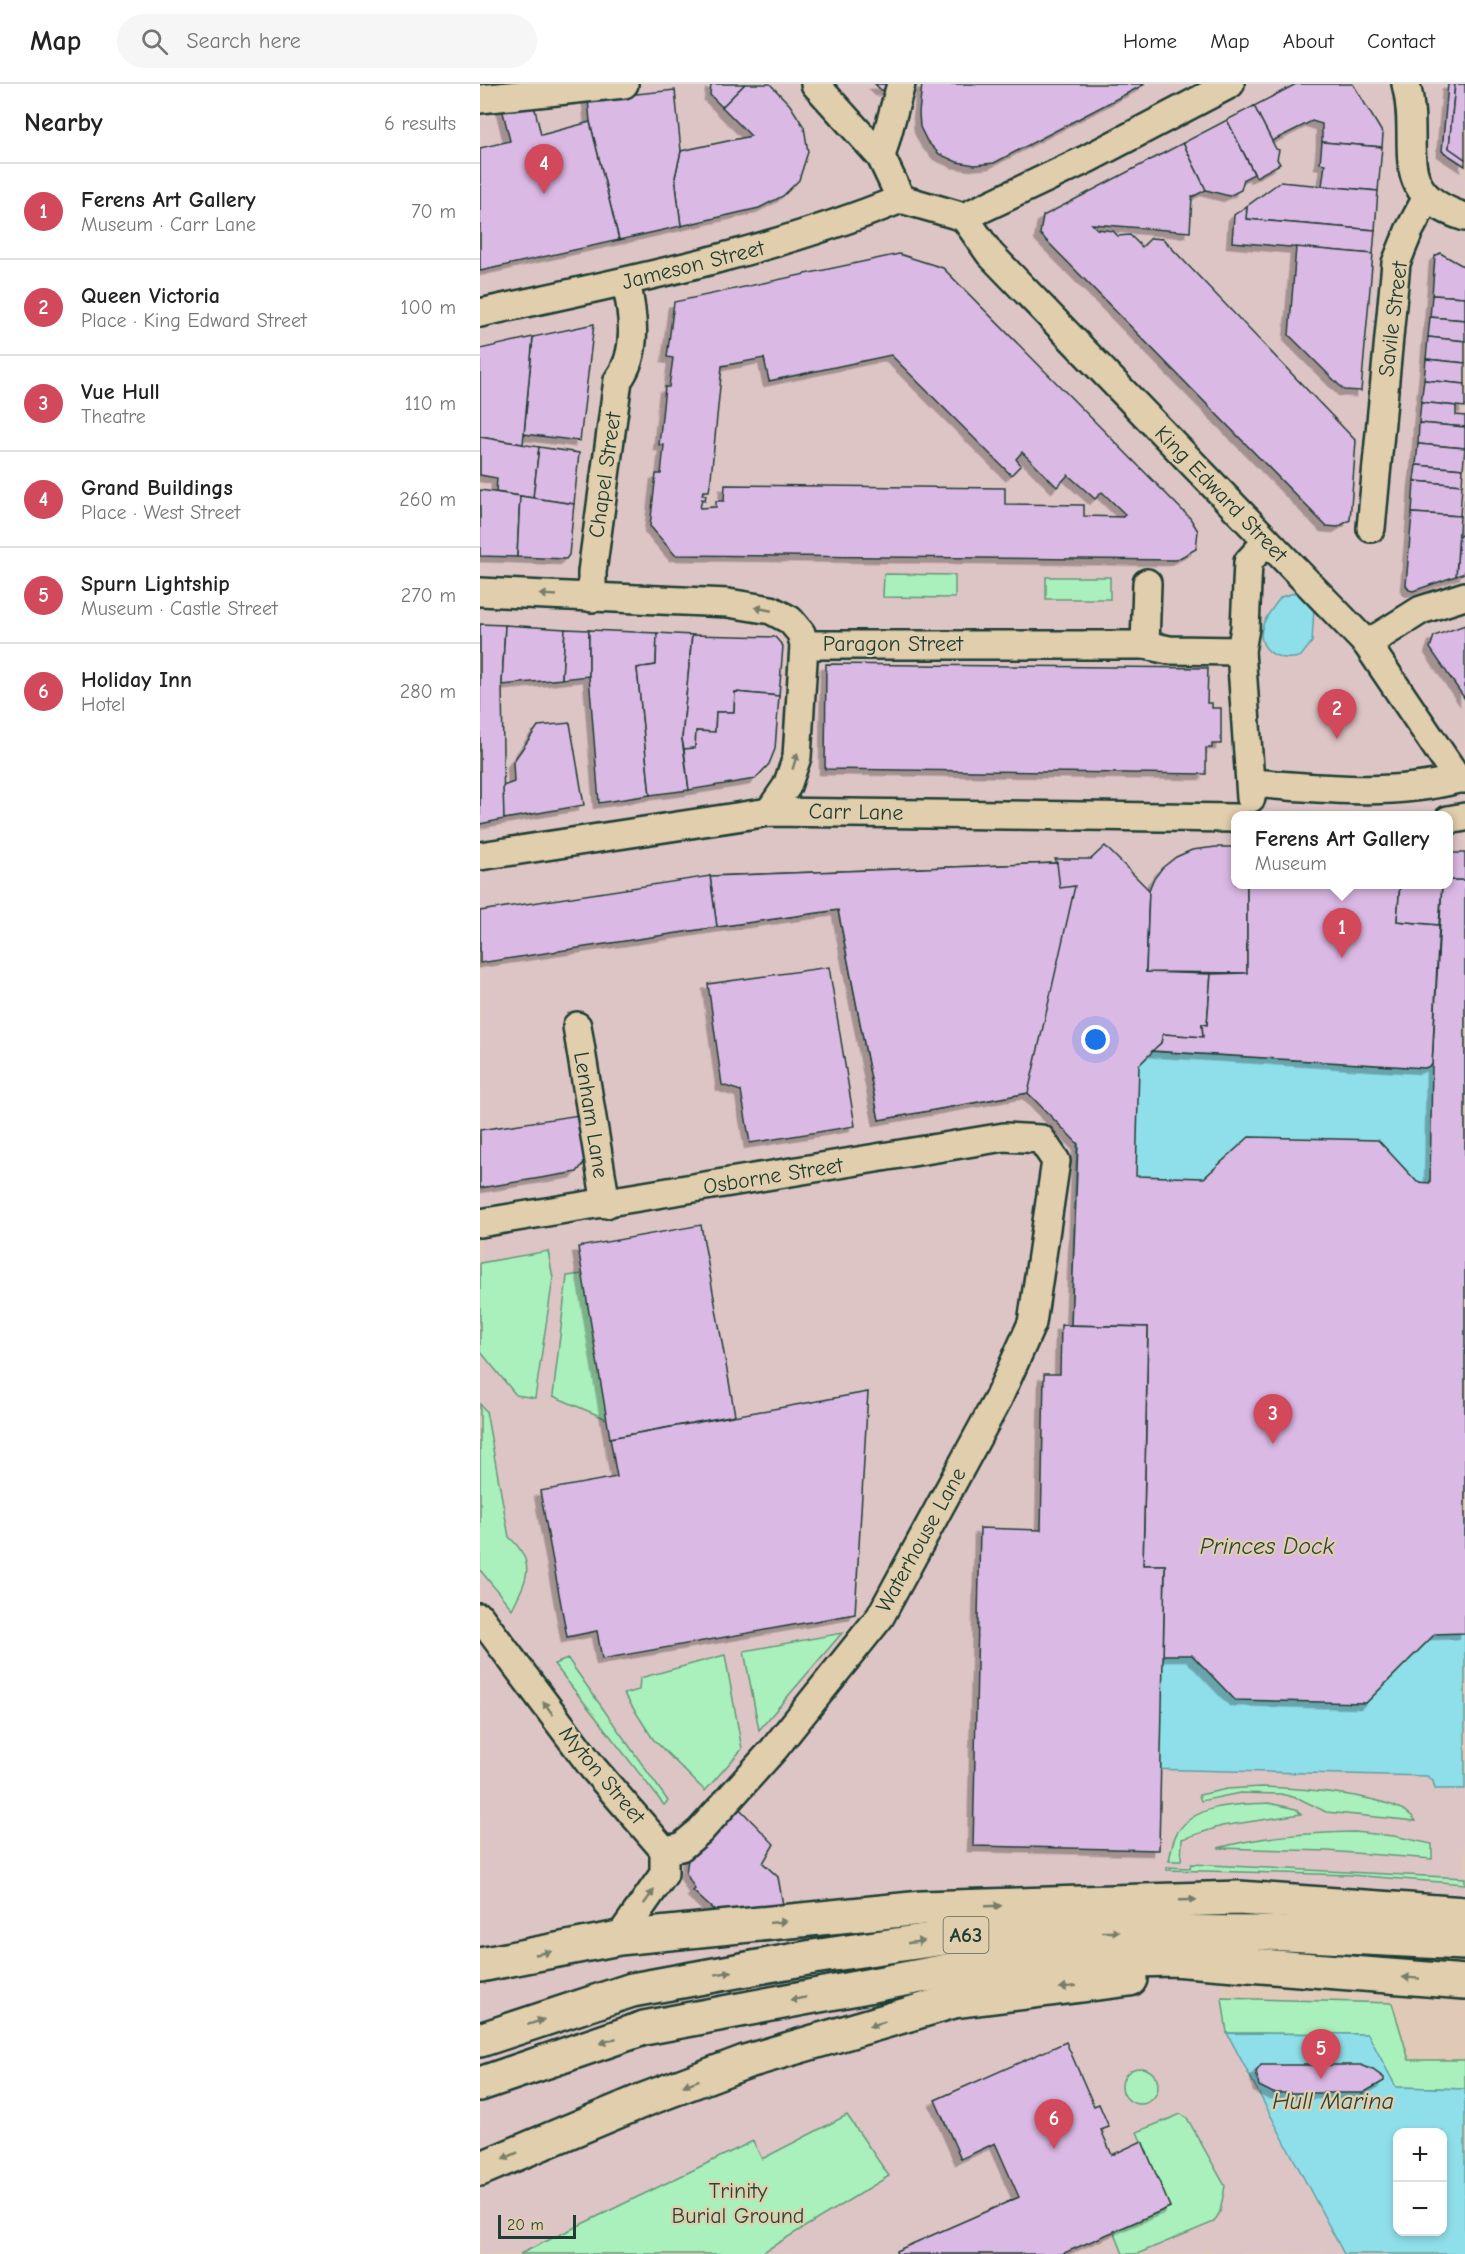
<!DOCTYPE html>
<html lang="en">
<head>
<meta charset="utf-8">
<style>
  :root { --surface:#fff; --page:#f6f6f6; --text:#222; --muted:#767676; --line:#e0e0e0; --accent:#d1495b }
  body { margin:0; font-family:"Comic Neue",sans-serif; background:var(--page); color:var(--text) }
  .controls { position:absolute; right:18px; bottom:18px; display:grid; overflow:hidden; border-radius:12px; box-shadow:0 3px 9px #0003 }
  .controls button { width:54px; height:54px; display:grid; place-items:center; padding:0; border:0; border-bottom:2px solid var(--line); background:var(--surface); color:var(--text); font:30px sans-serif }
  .scale { position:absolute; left:18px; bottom:15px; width:78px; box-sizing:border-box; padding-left:6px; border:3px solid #1f3d34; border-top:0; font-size:16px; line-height:21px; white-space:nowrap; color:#1f3d34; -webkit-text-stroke:4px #e1ceac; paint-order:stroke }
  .you { position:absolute; left:616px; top:956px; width:21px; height:21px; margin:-15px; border:4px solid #fff; border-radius:50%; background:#1a73e8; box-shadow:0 0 0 9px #1a73e833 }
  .badge { display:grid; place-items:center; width:39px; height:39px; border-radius:50%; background:var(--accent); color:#fff; font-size:20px; font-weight:700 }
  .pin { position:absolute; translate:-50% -50px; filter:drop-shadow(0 2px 3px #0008) }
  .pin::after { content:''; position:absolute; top:32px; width:21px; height:18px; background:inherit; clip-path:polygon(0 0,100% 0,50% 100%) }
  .popup { position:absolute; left:751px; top:727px; width:222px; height:78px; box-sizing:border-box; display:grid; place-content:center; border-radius:12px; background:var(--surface); filter:drop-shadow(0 2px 4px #0005); font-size:20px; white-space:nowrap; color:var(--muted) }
  .popup b { font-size:22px; color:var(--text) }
  .popup::after { content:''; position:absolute; left:50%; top:100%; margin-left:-12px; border:12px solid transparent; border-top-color:var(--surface) }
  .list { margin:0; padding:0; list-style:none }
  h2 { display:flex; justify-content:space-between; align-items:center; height:78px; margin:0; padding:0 24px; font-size:26px }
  h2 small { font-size:20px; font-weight:400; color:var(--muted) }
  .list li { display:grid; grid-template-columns:39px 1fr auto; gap:18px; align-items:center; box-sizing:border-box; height:96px; padding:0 24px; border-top:2px solid var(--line) }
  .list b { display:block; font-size:22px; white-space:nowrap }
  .list p { margin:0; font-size:20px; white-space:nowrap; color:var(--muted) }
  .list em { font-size:20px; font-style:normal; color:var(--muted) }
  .icon { flex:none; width:33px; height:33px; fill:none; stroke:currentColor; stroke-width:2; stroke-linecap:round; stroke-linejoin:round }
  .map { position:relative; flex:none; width:985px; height:2170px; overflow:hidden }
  header { display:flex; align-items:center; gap:36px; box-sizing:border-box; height:84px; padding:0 30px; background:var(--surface); border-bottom:2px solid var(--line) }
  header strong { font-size:28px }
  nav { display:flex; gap:33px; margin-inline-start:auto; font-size:21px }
  .search { width:420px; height:54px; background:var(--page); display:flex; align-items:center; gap:15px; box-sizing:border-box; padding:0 21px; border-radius:33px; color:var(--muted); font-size:22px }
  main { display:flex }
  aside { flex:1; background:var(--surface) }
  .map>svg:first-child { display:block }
  .built { fill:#dec5c5; fill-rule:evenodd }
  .green { fill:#aaf0bc; stroke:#649678; stroke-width:1.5 }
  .water { fill:#8fdfea; stroke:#629ea1; stroke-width:1.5; fill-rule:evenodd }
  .building { fill:#dbb9e5; stroke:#1f3d34; stroke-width:1.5; fill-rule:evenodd; filter:url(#shadow) }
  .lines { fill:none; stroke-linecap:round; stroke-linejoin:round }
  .minor-casing { stroke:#1f3d34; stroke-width:32 }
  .highway-casing { stroke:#1f3d34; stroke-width:38 }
  .minor { stroke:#e1ceac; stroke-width:27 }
  .highway { stroke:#e1ceac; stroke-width:33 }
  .oneway { fill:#767e6a }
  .labels { text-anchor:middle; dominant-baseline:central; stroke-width:4.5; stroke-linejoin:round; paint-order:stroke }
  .shield { fill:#e1ceac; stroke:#596858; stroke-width:1.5 }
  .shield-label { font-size:21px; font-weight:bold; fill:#1f3d34 }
  .street-label { font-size:22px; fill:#1f3d34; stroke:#e1ceac }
  .park-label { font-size:22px; fill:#26463b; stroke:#e1ceac }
  .water-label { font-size:24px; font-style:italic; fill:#25453d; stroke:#e1ceac }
</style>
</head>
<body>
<header>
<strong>Map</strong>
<div class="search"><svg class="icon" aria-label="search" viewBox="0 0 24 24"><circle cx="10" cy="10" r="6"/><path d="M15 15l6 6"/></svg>Search here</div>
<nav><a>Home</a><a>Map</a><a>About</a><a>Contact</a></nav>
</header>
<main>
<aside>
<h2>Nearby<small>6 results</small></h2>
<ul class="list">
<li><span class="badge">1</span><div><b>Ferens Art Gallery</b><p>Museum · Carr Lane</p></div><em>70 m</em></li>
<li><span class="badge">2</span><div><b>Queen Victoria</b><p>Place · King Edward Street</p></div><em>100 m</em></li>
<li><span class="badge">3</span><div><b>Vue Hull</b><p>Theatre</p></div><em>110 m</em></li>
<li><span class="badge">4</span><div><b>Grand Buildings</b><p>Place · West Street</p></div><em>260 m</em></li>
<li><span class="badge">5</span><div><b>Spurn Lightship</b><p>Museum · Castle Street</p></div><em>270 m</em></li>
<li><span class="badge">6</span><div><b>Holiday Inn</b><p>Hotel</p></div><em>280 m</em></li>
</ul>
</aside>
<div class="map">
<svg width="985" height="2170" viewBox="0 0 985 2170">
  <defs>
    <filter id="shadow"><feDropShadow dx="-5.5" dy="5.5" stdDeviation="0" flood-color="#0004"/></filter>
  </defs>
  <rect width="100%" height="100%" fill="#e0cab7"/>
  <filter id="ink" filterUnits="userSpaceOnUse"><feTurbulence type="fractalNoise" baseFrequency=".0167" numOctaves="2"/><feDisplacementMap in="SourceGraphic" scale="12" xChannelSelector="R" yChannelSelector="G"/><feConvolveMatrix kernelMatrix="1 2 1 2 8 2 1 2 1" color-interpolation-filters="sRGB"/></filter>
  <g filter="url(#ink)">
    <!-- built -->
    <path class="built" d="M 0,0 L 985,0 L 985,1829 L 749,1830 L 742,1914 L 747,1949 L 864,2170 L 735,2170 L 732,2165 L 716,2170 L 0,2170 ZM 756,732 L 968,732 L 968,800 L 756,800 Z"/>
    <!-- green -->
    <g class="green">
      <path d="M 404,490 L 475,491 L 475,514 L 403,513 Z"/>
      <rect x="566" y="493" width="64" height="22"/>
      <path d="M 68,1167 L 73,1194 L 55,1314 L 36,1311 L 0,1267 L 0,1179 Z"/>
      <path d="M 103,1190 L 129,1336 L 73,1312 L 87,1192 Z"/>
      <path d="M 0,1320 L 6,1327 L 29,1453 C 57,1479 47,1495 32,1525 L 0,1486 Z"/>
      <path d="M 362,1549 L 279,1646 L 264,1567 Z"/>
      <path d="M 245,1571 L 262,1665 L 225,1707 L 173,1655 L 144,1610 L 159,1606 L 160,1594 Z"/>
      <path d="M 88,1575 L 188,1717 L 184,1721 L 74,1580 Z"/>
      <path d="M 781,1703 C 811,1704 921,1710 936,1737 L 846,1728 L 820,1715 L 801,1710 L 760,1709 L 721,1717 L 719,1711 L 747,1705 Z"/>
      <path d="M 788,1719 L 816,1725 L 821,1730 L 742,1742 L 702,1755 L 701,1777 L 689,1777 C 691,1768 692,1757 697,1749 C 716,1719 756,1721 788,1719 Z"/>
      <path d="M 874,1748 L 914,1752 L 952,1760 L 952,1775 L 847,1767 L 738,1764 C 783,1752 827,1749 874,1748 Z"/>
      <path d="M 711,1780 L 985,1794 L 985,1800 L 870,1791 L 687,1786 L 687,1783 L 710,1784 Z"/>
      <path d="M 742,1914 L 912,1919 L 929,1976 L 985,1976 L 985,2005 L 916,2003 L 887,1950 L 747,1949 Z"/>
      <circle cx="660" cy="2002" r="18"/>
      <path d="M 701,2030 L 707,2034 L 745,2102 L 740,2128 L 734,2138 L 657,2170 L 643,2170 L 634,2147 L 690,2123 L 657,2048 Z"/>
      <path d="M 367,2031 L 409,2092 L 280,2170 L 40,2170 L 273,2057 L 282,2075 Z"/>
    </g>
    <!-- water -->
    <g class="water">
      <path d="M 817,508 L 825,511 L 834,524 L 832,558 L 821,572 C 801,580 774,566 783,541 C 785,534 796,519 801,513 Z"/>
      <path d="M 961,811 L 985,812 L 985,1705 L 955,1705 L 953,1697 L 947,1692 L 585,1683 L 591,1241 L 600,963 L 945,984 L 952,981 Z"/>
      <path d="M 747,1949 L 888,1950 L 916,2003 L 985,2005 L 985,2170 L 864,2170 ZM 918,2048 L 962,2048 L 962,2148 L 918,2148 Z"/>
    </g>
    <!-- building -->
    <g class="building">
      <path d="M 231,0 L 265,0 L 242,23 L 230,11 Z"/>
      <path d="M 265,0 L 290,0 L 310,21 L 324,43 L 328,68 L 319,96 L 303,112 L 279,124 L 201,142 L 195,93 L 201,67 L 271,52 L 242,23 Z"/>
      <path d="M 395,0 L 412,0 L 405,6 L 401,6 Z"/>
      <path d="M 442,0 L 665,0 L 514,79 L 495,81 L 477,78 L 459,70 L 447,57 L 440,43 L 439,29 Z"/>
      <path d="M 816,0 L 873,0 L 903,50 L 902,63 L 842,58 L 842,40 L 832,37 L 792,57 L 774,22 Z"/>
      <path d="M 968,0 L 975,0 L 969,64 L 985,75 L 985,82 L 962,67 Z"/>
      <path d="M 975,0 L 985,0 L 985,75 L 969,64 Z"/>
      <path d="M 195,6 L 201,67 L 195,93 L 201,142 L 139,156 L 110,38 L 108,15 Z"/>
      <path d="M 54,21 L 61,51 L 110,38 L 139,156 L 0,187 L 0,64 L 30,57 L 22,24 Z"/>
      <path d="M 774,22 L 796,65 L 799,66 L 797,75 L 800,80 L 776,93 L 747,36 Z"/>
      <path d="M 747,36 L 774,90 L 764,95 L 761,106 L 749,112 L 726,106 L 703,59 Z"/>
      <path d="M 842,58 L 902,63 L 898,107 L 842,102 L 845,80 L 840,79 Z"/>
      <path d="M 703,59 L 726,106 L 712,113 L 710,148 L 612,140 L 617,145 L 633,147 L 638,152 L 650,151 L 662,163 L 671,154 L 683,155 L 876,357 L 870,436 L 858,443 L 846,442 L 560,150 L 563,132 Z"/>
      <path d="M 800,98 L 898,107 L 895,146 L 766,135 L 767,122 Z"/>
      <path d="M 767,122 L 766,135 L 895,146 L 893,170 L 752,158 L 754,131 Z"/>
      <path d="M 816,163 L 893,170 L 881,307 L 864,306 L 809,251 Z"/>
      <path d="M 960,169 L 985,183 L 985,213 L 952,211 L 955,172 Z"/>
      <path d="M 419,170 L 463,184 L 710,434 L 718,447 L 716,465 L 696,476 L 195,471 L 170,442 L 176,390 L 181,390 L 184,361 L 179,361 L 185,303 L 189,303 L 193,274 L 187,273 L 194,218 ZM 411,271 L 531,391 L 541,381 L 536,375 L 542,368 L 577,403 L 588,391 L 615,415 L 622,408 L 645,430 L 643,433 L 604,432 L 604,421 L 525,420 L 525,404 L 245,401 L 244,417 L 236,417 L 236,423 L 220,424 L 222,415 L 225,416 L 226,411 L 222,411 L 223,407 L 229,407 L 231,394 L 242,282 L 284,274 L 289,297 Z"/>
      <path d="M 952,211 L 985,213 L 985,236 L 950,233 Z"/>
      <path d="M 950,233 L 985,236 L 985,257 L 948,253 Z"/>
      <path d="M 114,240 L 100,357 L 44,350 L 53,253 Z"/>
      <path d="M 53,253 L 43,360 L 0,353 L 0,265 Z"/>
      <path d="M 948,253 L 985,257 L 985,279 L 946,275 Z"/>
      <path d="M 946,275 L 985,279 L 985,300 L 944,296 Z"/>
      <path d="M 944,296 L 985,300 L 985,323 L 941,318 Z"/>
      <path d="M 941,318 L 976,322 L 976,331 L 985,332 L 985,343 L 939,339 Z"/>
      <path d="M 939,339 L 985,343 L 985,364 L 938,360 Z"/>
      <path d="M 0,353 L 59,363 L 53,414 L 16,408 L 17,394 L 0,391 Z"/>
      <path d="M 938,360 L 985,364 L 983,385 L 936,381 Z"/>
      <path d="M 59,363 L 99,369 L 94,420 L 53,414 Z"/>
      <path d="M 936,381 L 983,385 L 982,401 L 934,397 Z"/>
      <path d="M 934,397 L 982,401 L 980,432 L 932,429 Z"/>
      <path d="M 0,406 L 40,412 L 37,473 L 0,472 Z"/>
      <path d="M 40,412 L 94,420 L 89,471 L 86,475 L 37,473 Z"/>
      <path d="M 985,415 L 985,489 L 976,492 L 979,452 L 982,451 Z"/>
      <path d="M 932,429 L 980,432 L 976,492 L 933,507 L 929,506 L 926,501 Z"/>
      <path d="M 0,540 L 25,541 L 22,601 L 24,735 L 0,740 Z"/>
      <path d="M 25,541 L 85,545 L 82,595 L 22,601 Z"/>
      <path d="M 985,541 L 985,615 L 950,564 L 954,552 Z"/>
      <path d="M 85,545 L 109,546 L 109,592 L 82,595 Z"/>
      <path d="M 109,546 L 177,549 L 176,581 L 157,584 L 170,711 L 119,719 L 109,592 Z"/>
      <path d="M 177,549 L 212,551 L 202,655 L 209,706 L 170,711 L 157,584 L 176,581 Z"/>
      <path d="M 212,551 L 295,553 L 303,562 L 299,612 L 255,608 L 254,628 L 236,628 L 235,648 L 216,647 L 215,664 L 204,665 L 202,655 Z"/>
      <path d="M 346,580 L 728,584 L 727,619 L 732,619 L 732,624 L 741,624 L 741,660 L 732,660 L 732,664 L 726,664 L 726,690 L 345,685 Z"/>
      <path d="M 255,608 L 299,612 L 295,665 L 289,680 L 275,695 L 209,706 L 204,665 L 215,664 L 216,647 L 235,648 L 236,628 L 254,628 Z"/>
      <path d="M 90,639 L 104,721 L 24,735 L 23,702 L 34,698 L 33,678 L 58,642 Z"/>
      <path d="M 625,762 L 669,806 L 666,888 L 731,890 L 727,941 L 722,940 L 723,953 L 683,950 L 681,959 L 659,981 L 656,1092 L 724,1094 L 769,1053 L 898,1056 L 937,1098 L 950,1099 L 952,981 L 962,800 L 968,800 L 968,796 L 985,796 L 985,1549 L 955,1550 L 886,1619 L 755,1616 L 712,1571 L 683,1571 L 685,1481 L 663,1481 L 668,1243 L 591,1241 L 598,1060 L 548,1009 L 399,1036 L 358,826 L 237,843 L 230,792 L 577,779 L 575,775 L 611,775 Z"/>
      <path d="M 736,763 L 754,763 L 756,800 L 767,800 L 767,889 L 666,888 L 669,806 L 673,796 L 682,784 L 696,773 L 712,766 Z"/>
      <rect x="968" y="769" width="17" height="27"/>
      <path d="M 577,779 L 580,804 L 595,802 L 548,1009 L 399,1036 L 358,826 L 237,843 L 230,792 Z"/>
      <path d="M 230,792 L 237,843 L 0,879 L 0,827 Z"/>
      <path d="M 767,800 L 920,800 L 917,837 L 959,841 L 952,981 L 945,984 L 672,967 L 681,959 L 683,950 L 723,953 L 722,940 L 727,941 L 731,890 L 767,889 Z"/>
      <path d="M 920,800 L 962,800 L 959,841 L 917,837 Z"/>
      <path d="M 349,883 L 375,1042 L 270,1059 L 261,1007 L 242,1001 L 228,900 Z"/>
      <path d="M 99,1031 L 106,1076 L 97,1088 L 0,1104 L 0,1046 Z"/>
      <path d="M 221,1141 L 255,1331 L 130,1354 L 98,1163 Z"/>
      <path d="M 581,1241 L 668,1243 L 663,1481 L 685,1481 L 679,1766 L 493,1762 L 500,1444 L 561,1446 L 564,1290 L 580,1290 Z"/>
      <path d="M 388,1308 L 375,1530 L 122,1575 L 117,1547 L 87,1553 L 60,1407 L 137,1393 L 130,1354 Z"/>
      <path d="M 255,1720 L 294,1760 L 283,1779 L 298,1793 L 305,1832 L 239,1831 L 213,1807 L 215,1805 L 206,1789 L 209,1769 Z"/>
      <path d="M 586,1958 L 614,2022 L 619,2020 L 629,2043 L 621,2046 L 632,2071 L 662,2057 L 690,2123 L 582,2170 L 417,2170 L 416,2167 L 539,2113 L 515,2059 L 481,2075 L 455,2016 Z"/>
      <path d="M 781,1981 L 881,1981 L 893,1986 L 904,1994 L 904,1997 L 883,2009 L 793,2009 L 779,2002 L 776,1988 Z"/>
    </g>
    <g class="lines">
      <defs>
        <g id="minor">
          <path d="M 335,0 L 401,73 L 421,115"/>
          <path d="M 926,0 C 942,61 907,109 985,133"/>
          <path d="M 0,15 L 144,0"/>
          <path d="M 401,73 L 421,0"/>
          <path d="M 421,115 L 484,133"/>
          <path d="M 484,133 L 510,170 L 887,560 L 978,695 L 985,695"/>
          <path d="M 484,133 L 607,75 L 750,0"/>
          <path d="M 0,229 C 142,198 286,170 421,115"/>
          <path d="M 891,444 L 916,179 L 929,147 L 946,115"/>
          <path d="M 0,508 L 248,519 L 291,526 L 310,536 L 321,549 L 324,561 L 317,673 L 307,702 L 289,728"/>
          <path d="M 112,514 L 112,488 L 138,296 C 159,269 153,229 146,198"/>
          <path d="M 887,560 L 941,526 L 985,512"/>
          <path d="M 324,561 L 665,561 L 689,566 L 761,567"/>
          <path d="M 665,561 L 667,499"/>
          <path d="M 771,699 C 839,704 911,713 978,695"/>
          <path d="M 771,714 L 761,567 L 765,544 L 768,478 L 787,457"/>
          <path d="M 968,736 L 985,733"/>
          <path d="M 0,772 L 289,728 L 756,734"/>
          <path d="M 97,942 L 126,1120"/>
          <path d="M 0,1139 L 524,1053 L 561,1055 L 576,1077 L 552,1239 L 518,1315 L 400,1533 L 294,1665 L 220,1747 L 201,1763 L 184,1766"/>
          <path d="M 0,1533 L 113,1684 L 184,1766 L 184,1790 L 139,1854"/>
        </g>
        <g id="highway">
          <path d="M 0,1881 L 139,1854 L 442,1824 L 759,1814 L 985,1830"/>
          <path d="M 0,1956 L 152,1906 L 333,1873 L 478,1852 L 620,1848 L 787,1849 L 985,1859"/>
          <path d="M 0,2000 L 164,1944 L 483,1884 L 547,1879 L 693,1875 L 985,1898"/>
          <path d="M 0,2085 L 164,2016 L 265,1978 L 474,1917 L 650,1895"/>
        </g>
      </defs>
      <!-- minor casing -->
      <use href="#minor" class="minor-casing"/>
      <!-- highway casing -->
      <use href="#highway" class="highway-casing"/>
      <!-- minor -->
      <use href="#minor" class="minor"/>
      <!-- highway -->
      <use href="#highway" class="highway"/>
    </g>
    <!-- one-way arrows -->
    <defs><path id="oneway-solid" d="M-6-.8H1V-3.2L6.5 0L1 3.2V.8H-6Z" transform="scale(1.5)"/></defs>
    <g class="oneway">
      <use href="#oneway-solid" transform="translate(68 511) rotate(-177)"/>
      <use href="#oneway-solid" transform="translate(283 525) rotate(-169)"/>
      <use href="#oneway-solid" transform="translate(315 677) rotate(-74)"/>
      <use href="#oneway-solid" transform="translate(68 1624) rotate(-126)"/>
      <use href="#oneway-solid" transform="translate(169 1813) rotate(-54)"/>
      <use href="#oneway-solid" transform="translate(708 1816) rotate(-2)"/>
      <use href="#oneway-solid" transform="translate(513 1822) rotate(-2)"/>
      <use href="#oneway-solid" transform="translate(298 1838) rotate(-6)"/>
      <use href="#oneway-solid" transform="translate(631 1848)"/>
      <use href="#oneway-solid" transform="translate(436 1858) rotate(-8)"/>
      <use href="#oneway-solid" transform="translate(63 1869) rotate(-11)"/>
      <use href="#oneway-solid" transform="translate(244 1889) rotate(-10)"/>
      <use href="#oneway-solid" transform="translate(931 1894) rotate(-176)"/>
      <use href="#oneway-solid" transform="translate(588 1903) rotate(173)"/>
      <use href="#oneway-solid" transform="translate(318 1915) rotate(169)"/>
      <use href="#oneway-solid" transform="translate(56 1938) rotate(-18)"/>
      <use href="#oneway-solid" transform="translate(397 1940) rotate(164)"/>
      <use href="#oneway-solid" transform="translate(128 1957) rotate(161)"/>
      <use href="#oneway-solid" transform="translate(211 1999) rotate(160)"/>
      <use href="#oneway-solid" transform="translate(30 2072) rotate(156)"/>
    </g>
  </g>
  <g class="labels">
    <!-- shield labels -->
    <rect class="shield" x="463.5" y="1833" width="45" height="36" rx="4.5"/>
    <g class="shield-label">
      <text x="486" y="1851">A63</text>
    </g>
    <!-- street labels -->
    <g class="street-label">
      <text transform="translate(213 181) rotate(-14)">Jameson Street</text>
      <text transform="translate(913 235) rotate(-83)">Savile Street</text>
      <text transform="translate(125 391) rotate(-82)">Chapel Street</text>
      <text transform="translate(741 410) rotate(46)">King Edward Street</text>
      <text x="413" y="560">Paragon Street</text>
      <text transform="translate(376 728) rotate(1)">Carr Lane</text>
      <text transform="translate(111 1031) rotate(81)">Lenham Lane</text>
      <text transform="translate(293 1092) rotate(-9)">Osborne Street</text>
      <text transform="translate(441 1456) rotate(-61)">Waterhouse Lane</text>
      <text transform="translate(122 1691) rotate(50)">Myton Street</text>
    </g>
    <!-- park labels -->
    <g class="park-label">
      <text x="258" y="2107">Trinity<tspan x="258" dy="25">Burial Ground</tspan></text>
    </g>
    <!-- water labels -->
    <g class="water-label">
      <text x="787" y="1462">Princes Dock</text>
      <text x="853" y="2017">Hull Marina</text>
    </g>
  </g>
</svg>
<div class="controls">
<button>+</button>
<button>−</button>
</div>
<div class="scale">20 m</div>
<div class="you"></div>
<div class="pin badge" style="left:862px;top:874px">1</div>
<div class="popup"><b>Ferens Art Gallery</b>Museum</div>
<div class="pin badge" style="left:857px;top:655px">2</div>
<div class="pin badge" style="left:793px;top:1360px">3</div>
<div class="pin badge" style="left:64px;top:110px">4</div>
<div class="pin badge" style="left:841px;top:1995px">5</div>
<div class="pin badge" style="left:574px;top:2065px">6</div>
</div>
</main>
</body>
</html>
